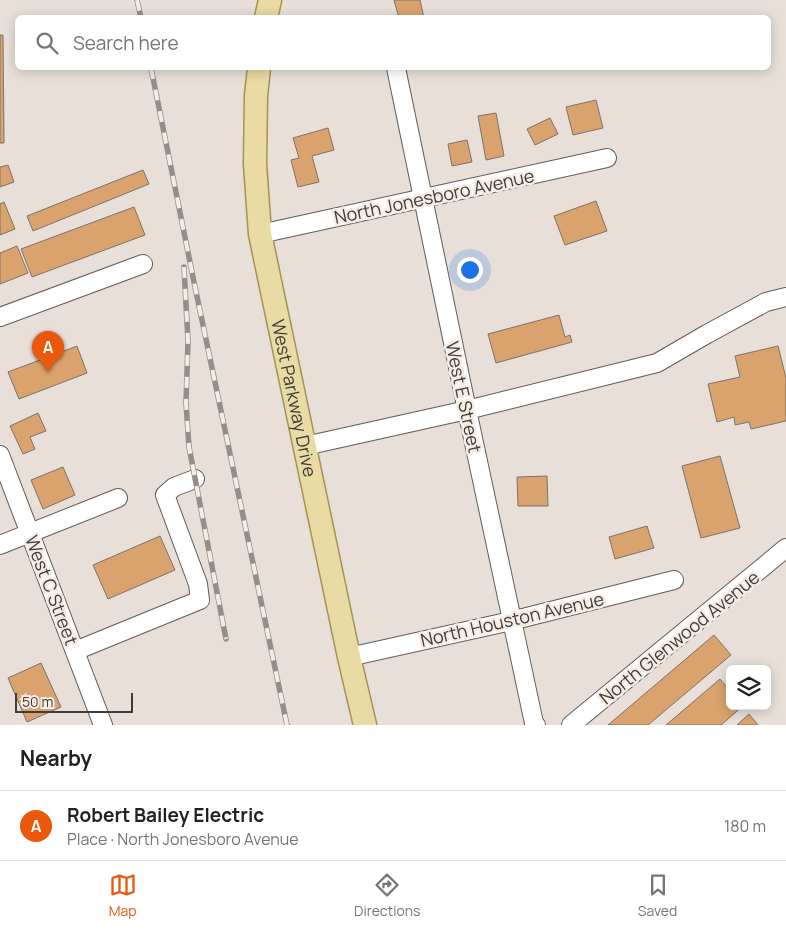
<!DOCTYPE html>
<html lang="en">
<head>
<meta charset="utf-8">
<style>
  :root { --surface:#fff; --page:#f2f2f2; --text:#202124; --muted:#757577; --line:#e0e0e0; --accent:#ea580c }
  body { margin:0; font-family:Manrope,sans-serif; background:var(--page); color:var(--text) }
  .controls { position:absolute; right:15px; bottom:15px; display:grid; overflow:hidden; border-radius:8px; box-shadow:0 2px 12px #0003 }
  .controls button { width:45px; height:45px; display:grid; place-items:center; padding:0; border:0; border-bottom:1px solid var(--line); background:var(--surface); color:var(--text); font:25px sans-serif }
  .scale { position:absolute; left:15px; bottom:12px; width:118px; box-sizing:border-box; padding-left:5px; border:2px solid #3f3c39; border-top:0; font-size:14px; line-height:18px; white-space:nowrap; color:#3f3c39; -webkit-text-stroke:4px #f5ede5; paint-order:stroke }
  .you { position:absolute; left:469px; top:269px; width:18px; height:18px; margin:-12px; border:4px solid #fff; border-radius:50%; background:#1a73e8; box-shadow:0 0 0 8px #1a73e833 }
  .badge { display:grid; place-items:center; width:32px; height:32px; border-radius:50%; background:var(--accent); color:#fff; font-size:16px; font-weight:700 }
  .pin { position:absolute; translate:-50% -41px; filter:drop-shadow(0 1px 2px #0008) }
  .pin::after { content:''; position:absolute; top:26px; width:18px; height:15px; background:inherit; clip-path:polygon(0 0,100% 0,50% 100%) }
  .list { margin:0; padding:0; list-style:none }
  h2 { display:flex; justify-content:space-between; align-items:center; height:65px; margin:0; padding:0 20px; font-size:21px }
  h2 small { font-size:16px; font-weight:400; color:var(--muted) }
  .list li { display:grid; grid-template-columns:32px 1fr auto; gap:15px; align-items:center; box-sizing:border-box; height:70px; padding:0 20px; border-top:1px solid var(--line) }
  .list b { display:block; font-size:19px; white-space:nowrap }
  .list p { margin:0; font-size:16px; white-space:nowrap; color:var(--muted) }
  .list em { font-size:16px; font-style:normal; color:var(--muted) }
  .icon { flex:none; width:28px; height:28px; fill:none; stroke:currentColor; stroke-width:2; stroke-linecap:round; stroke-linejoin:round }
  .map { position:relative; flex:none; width:786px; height:725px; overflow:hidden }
  .search { position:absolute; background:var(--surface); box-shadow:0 2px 12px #0003; left:15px; right:15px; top:15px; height:55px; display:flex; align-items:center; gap:12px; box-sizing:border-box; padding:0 18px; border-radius:8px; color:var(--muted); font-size:19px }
  .sheet { height:135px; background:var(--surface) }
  nav { display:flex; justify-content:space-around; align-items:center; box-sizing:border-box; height:70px; border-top:1px solid var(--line); background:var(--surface); font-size:14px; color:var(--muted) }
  nav a { display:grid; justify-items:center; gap:2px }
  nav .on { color:var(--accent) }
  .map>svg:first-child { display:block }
  .building { fill:#daa26c; stroke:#7b736d }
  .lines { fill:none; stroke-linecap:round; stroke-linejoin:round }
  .minor-casing { stroke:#625b55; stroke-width:20 }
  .major-casing { stroke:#a59356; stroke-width:25 }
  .minor { stroke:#fff; stroke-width:18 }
  .major { stroke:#eadaa3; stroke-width:22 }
  .rail-casing { stroke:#938e89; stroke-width:5.5 }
  .rail { stroke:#f5ede5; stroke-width:4; stroke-dasharray:11; stroke-linecap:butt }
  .labels { text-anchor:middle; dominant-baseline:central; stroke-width:5; stroke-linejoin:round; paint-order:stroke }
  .street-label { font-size:18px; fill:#3f3c39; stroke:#f5ede5 }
</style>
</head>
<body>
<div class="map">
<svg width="786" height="725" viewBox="0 0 786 725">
  <rect width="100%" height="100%" fill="#e7dfd8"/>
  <!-- building -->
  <g class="building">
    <path d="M 394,0 L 420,0 L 424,18 L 399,18 Z"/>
    <path d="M 0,35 L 3,35 L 4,143 L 0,143 Z"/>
    <path d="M 596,100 L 603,128 L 573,135 L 566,107 Z"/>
    <path d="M 496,113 L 504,156 L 486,160 L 478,116 Z"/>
    <path d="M 550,118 L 558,134 L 535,145 L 527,129 Z"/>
    <path d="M 328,128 L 334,150 L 312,156 L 319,182 L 298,187 L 291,160 L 299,158 L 293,138 Z"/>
    <path d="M 467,140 L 472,162 L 452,166 L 448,144 Z"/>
    <path d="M 8,165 L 14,182 L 0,187 L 0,167 Z"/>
    <path d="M 143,170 L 149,184 L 33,231 L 27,216 Z"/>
    <path d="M 596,201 L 607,231 L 565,245 L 554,216 Z"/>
    <path d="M 4,202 L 15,229 L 0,235 L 0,204 Z"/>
    <path d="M 134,207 L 145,235 L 32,277 L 21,249 Z"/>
    <path d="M 17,246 L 28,273 L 0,284 L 0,253 Z"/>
    <path d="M 559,315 L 565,337 L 570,335 L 572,342 L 496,363 L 488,334 Z"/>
    <path d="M 77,346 L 87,373 L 19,399 L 8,372 Z"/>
    <path d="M 778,346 L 786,378 L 786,421 L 751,429 L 749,422 L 735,425 L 734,417 L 717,422 L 708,384 L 740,377 L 735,356 Z"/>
    <path d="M 38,413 L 46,431 L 30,437 L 35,449 L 23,454 L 10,426 Z"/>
    <path d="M 720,456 L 740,528 L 701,538 L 682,466 Z"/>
    <path d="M 63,467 L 75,495 L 43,509 L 31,480 Z"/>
    <path d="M 547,476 L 548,506 L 518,506 L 517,477 Z"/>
    <path d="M 647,526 L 654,548 L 615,559 L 609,537 Z"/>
    <path d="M 160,536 L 175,570 L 108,599 L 93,565 Z"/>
    <path d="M 714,635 L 731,655 L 648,725 L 608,725 Z"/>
    <path d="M 41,663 L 61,707 L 27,722 L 8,678 Z"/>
    <path d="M 720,679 L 730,691 L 730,706 L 743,706 L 721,725 L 666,725 Z"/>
    <path d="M 749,714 L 758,725 L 737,725 Z"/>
  </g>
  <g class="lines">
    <defs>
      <g id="minor">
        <path d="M 396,68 L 467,410 L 534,723 L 536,725"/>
        <path d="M 260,234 L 607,158"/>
        <path d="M 0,317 L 143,264"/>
        <path d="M 305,446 L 467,410 L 657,363 L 707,334 L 766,302 L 786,297"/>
        <path d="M 0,455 L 103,725"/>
        <path d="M 0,545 L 118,498"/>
        <path d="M 75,651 L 200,600 L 198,584 L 165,495 L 174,487 L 195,479"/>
        <path d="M 349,657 L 511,621 L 674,580"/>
        <path d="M 571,725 L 786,548"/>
      </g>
      <g id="major">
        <path d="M 266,18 L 270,0"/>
        <path id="s1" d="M 259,68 L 256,96 L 255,164 L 260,234 L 349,657 L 365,725"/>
      </g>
    </defs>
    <!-- minor casing -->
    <use href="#minor" class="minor-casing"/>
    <!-- major casing -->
    <use href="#major" class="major-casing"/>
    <!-- minor -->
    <use href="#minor" class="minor"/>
    <!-- major -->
    <use href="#major" class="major"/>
    <defs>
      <g id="rail">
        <path d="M 137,0 L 141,18"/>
        <path d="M 151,68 L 195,287 L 287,725"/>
        <path d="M 184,267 L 188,341 L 186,403 L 189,447 L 226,639"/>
      </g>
    </defs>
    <!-- rail casing -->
    <use href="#rail" class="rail-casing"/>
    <!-- rail -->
    <use href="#rail" class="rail"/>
  </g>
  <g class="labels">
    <!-- street labels -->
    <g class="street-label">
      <text transform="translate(434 196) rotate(-12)">North Jonesboro Avenue</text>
      <text transform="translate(464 397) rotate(78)">West E Street</text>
      <text stroke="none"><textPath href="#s1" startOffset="334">West Parkway Drive</textPath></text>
      <text transform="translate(52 590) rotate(69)">West C Street</text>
      <text transform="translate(512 619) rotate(-13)">North Houston Avenue</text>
      <text transform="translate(679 637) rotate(-39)">North Glenwood Avenue</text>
    </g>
  </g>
</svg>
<div class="controls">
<button><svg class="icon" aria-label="layers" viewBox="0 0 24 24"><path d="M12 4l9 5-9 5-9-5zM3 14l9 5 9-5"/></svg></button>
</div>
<div class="scale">50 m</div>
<div class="you"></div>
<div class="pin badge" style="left:48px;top:372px">A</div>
<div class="search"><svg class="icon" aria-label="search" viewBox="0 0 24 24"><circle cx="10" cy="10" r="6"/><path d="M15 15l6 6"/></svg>Search here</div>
</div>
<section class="sheet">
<h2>Nearby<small></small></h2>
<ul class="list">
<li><span class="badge">A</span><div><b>Robert Bailey Electric</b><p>Place · North Jonesboro Avenue</p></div><em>180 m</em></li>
</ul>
</section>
<nav>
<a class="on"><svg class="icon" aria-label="map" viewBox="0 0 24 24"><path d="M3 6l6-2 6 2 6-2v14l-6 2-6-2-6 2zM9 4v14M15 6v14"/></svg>Map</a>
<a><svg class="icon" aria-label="directions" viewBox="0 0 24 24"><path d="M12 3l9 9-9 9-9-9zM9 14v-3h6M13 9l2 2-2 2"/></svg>Directions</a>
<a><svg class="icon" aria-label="saved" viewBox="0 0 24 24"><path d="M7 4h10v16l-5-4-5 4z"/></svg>Saved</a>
</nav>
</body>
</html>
